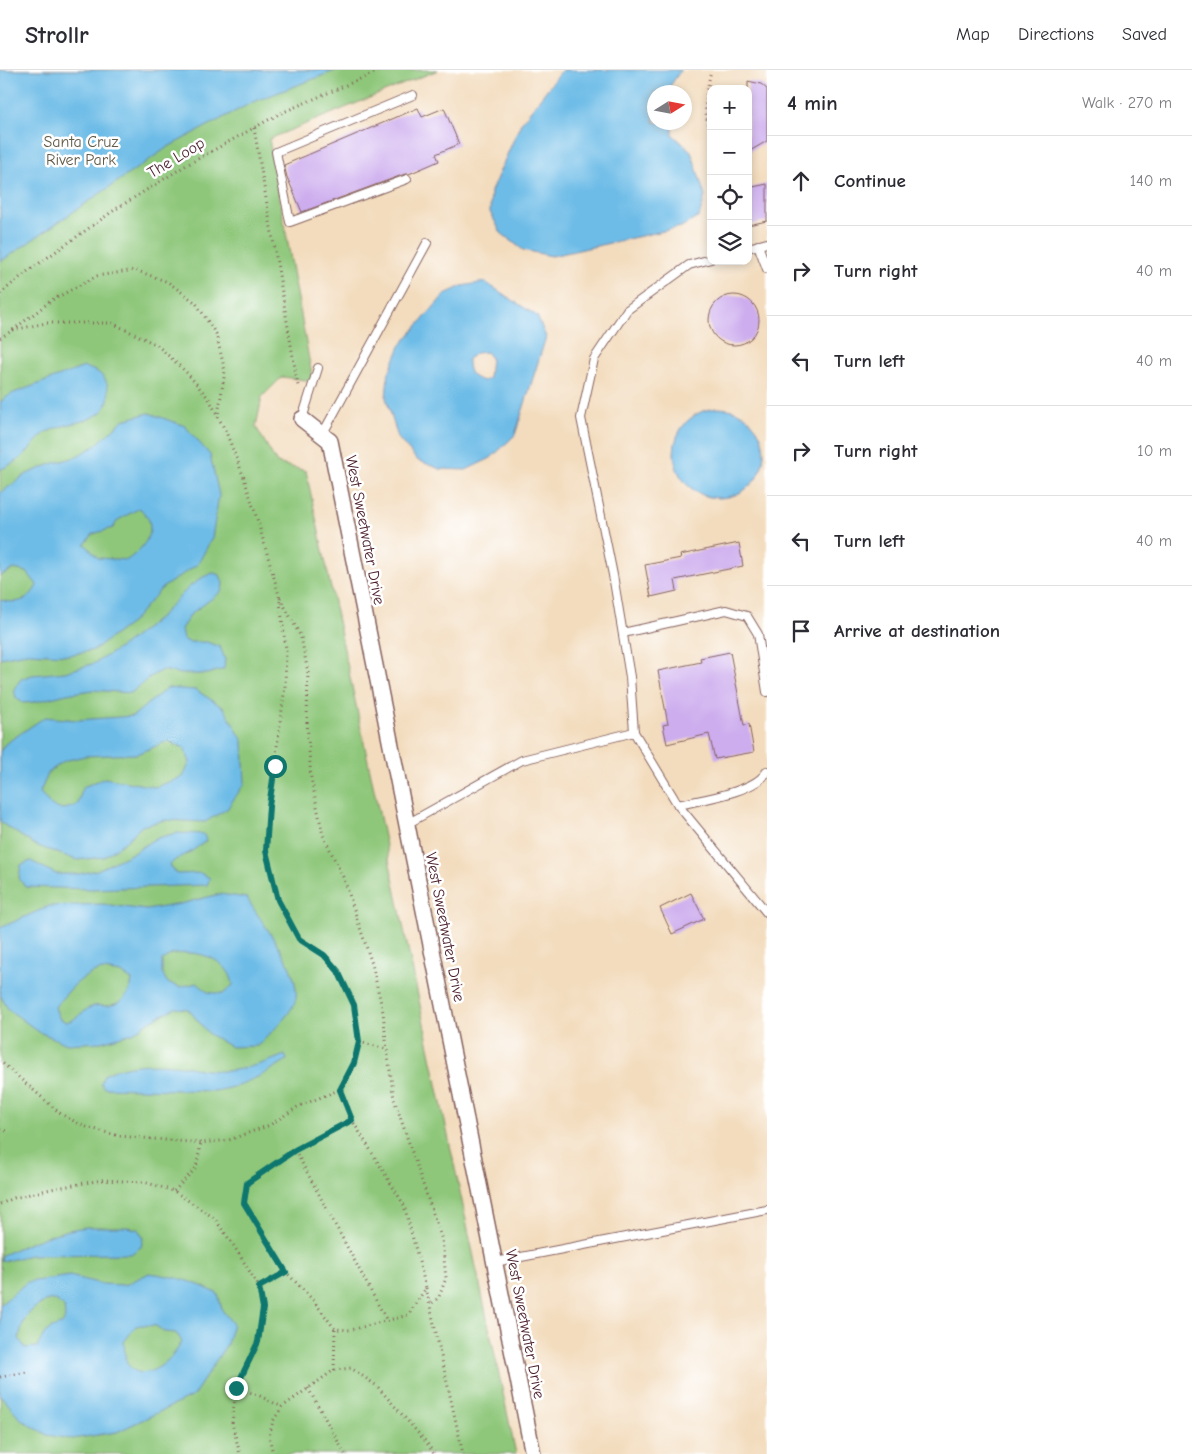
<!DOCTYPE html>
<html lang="en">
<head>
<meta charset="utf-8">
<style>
  :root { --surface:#fff; --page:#f2f2f3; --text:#2b2b33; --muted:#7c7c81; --line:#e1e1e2 }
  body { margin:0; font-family:"Comic Neue",sans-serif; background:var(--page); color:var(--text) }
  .controls { position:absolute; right:15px; top:15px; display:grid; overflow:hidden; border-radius:10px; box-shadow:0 2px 8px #0003 }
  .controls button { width:45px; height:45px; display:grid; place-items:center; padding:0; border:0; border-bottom:1px solid var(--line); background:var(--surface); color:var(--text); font:25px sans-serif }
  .compass { position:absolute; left:647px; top:15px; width:45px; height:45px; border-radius:50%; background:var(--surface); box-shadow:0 2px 8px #0003; rotate:79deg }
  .stop { position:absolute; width:15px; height:15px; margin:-11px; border:4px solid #0f766e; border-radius:50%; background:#fff }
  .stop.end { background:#0f766e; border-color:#fff; box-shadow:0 1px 5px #0008 }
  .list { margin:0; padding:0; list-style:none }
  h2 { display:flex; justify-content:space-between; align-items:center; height:65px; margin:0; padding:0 20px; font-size:21px }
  h2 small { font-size:16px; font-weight:400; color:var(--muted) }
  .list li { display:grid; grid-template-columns:32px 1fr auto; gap:15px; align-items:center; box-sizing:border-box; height:90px; padding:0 20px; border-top:1px solid var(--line) }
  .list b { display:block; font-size:19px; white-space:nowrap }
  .list em { font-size:16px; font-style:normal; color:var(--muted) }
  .icon { flex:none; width:28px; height:28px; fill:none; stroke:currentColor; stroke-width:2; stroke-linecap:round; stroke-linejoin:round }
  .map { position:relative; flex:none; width:767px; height:1384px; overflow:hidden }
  header { display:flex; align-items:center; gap:30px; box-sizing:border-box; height:70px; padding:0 25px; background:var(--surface); border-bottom:1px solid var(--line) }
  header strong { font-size:24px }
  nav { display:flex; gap:28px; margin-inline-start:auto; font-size:18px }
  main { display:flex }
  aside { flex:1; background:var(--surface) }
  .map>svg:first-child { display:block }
  .green { fill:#8ec77a; stroke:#6c7352 }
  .water { fill:#6dbce7; stroke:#5c6e89; fill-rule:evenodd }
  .building { fill:#cdadee }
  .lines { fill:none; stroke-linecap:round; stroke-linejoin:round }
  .lane-casing { stroke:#85615e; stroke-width:10 }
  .street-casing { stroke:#85615e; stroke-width:18 }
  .path { stroke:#85615e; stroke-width:3; stroke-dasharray:1 4; stroke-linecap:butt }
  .lane { stroke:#fff; stroke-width:8 }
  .street { stroke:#fff; stroke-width:15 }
  .route { stroke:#0f766e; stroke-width:6 }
  .labels { text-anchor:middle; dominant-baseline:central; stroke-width:5; stroke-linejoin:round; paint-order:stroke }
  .park-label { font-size:16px; fill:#625a47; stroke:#fff }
  .street-label { font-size:16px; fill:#4a1f2b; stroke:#fff }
</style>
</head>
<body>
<header>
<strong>Strollr</strong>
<nav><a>Map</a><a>Directions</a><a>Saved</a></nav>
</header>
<main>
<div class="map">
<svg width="767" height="1384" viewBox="0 0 767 1384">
  <rect width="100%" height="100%" fill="#fff"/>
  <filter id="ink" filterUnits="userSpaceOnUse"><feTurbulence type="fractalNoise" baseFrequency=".02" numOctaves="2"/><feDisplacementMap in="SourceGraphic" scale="10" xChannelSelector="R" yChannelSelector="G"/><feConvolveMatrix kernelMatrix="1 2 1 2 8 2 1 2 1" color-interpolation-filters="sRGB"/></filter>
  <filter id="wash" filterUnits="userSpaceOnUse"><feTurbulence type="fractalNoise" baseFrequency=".0096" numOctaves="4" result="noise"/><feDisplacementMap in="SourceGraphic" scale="20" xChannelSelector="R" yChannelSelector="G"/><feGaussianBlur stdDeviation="1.12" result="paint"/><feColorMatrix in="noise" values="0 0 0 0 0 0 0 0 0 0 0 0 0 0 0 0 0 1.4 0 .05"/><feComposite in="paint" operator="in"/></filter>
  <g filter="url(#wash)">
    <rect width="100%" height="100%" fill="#f3dcbd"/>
    <!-- green -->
    <path class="green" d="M 0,0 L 438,0 L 269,69 L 313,311 L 282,307 L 262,327 L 256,357 L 277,393 L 306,401 L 516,1384 L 0,1384 Z"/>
    <!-- water -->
    <g class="water">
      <path d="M 0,0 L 337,0 L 253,32 L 168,77 L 0,192 Z"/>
      <path d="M 562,0 L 681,0 L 668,19 L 669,22 L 654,22 L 654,52 L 672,53 L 673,65 L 691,81 L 699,106 L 705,126 L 699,147 L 681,157 L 552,186 L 523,180 L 501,163 L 490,142 L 491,121 L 521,53 Z"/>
      <path d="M 485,212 L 537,246 L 546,267 L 515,365 L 491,388 L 466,400 L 440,399 L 417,390 L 398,368 L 386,328 L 388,305 L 400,276 L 445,224 L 462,216 ZM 486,282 L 491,288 L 489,308 L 483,311 C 470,306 468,302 468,289 L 476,283 Z"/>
      <path d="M 84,297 C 95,300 106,304 108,318 C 114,357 67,348 44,364 C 36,370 30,380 23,386 C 17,392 7,396 0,400 L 0,332 L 11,324 Z"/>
      <circle cx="719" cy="383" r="45"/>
      <path d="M 149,343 L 185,356 L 210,385 L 219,425 L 212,468 L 198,494 L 162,518 L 132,552 L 94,580 L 69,585 L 27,583 L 0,588 L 0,530 C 17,534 29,532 37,515 L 27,502 L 14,499 L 0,506 L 0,423 L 27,404 L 51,394 L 73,388 L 95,376 L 123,350 ZM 140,438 C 143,442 148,447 149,451 C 154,467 139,482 127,490 L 98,488 L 85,474 L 93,464 L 113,458 L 118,450 Z"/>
      <path d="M 213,503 L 220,505 L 223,513 L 222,521 L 191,544 L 181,559 L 183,569 L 189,572 L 207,572 L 220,577 L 225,589 L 224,599 L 207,604 L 181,604 L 162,600 L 150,607 L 131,623 L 93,620 L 67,624 L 35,632 L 23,633 L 16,628 L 14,619 L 21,609 L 32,605 L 65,602 L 95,593 L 124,575 L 158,549 L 189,517 L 203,507 Z"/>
      <path d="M 167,618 L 196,620 L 224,638 L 243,671 L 245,713 L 227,739 L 205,752 L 165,750 L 142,756 L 125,772 L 104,787 L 77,790 L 35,775 L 0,752 L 0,682 L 5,674 L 45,647 L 77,650 L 133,646 ZM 168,671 L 184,678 L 190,692 L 183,707 L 155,717 L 105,708 L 83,717 L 78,734 C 58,744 52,738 40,722 L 49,702 L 64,691 L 85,686 L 137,684 Z"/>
      <path d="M 176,763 L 204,764 L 206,771 L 189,783 L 175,790 L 170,795 L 177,804 L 200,803 L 210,808 L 207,815 L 91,819 L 25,817 L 19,808 L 21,795 L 31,791 L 56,804 L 79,804 L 97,800 L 135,782 L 154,769 Z"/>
      <path d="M 220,824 L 247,828 C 262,854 300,898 296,928 C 294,942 267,967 257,976 L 231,977 L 209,964 L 188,939 L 175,938 L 150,951 L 133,963 L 101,972 L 67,974 L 39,962 L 8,939 L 0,925 L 0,858 L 49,836 L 102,834 L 146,840 L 180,834 ZM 187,883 C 207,883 230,893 233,915 L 223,924 L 208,922 L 197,913 L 180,917 L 168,913 L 162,903 L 162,890 L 172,884 ZM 103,900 L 121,903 L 132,910 C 131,925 121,935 106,936 C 102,936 97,935 94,936 C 83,939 79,949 66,952 L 59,948 L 55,937 C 68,921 83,903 103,900 Z"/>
      <path d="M 285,985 L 287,990 L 262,1005 L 237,1016 L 215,1021 L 104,1018 L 101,1013 L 104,1005 C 124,994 149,993 172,995 C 189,996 207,1002 225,1001 C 245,1000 267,992 285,985 Z"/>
      <path d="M 87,1157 L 126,1157 L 138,1159 L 143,1168 L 141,1177 L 131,1184 L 30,1185 L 6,1191 L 1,1190 L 2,1185 C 30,1173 57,1160 87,1157 Z"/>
      <path d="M 149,1203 C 174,1206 196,1212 218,1224 L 222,1240 L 233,1254 L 227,1274 L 193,1326 L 117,1362 L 72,1369 L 47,1365 L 22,1350 L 0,1325 L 0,1235 L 27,1212 L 70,1206 L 102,1214 L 125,1215 ZM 49,1230 L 55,1230 L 64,1237 C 68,1261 56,1252 45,1263 C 42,1266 40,1273 37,1277 L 25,1278 L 19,1268 C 24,1246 28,1240 49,1230 ZM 142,1255 L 156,1256 L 165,1262 L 176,1263 L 182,1271 C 176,1286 146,1316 129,1296 C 124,1290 125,1280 124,1272 L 136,1256 Z"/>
    </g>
    <g id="blocks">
      <!-- building -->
      <g class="building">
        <path d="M 748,11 L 761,14 L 767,19 L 767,71 L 748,82 Z"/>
        <path d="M 418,38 L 422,47 L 444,38 L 459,74 L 436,84 L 439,91 L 409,104 L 405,104 L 302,142 L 287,107 L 284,95 Z"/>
        <path d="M 767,114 L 767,151 L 748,155 L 748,118 Z"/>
        <circle cx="734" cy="250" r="25"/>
        <path d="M 739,473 L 743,496 L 675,510 L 677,521 L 651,527 L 645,495 L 681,488 L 680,485 Z"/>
        <path d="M 730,582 L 744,655 L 749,654 L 754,682 L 715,689 L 709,664 L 667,674 L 663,655 L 668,654 L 658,601 L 701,592 L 700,588 Z"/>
        <path d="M 691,823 L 704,849 L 672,864 L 660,838 Z"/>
      </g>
    </g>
  </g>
  <g filter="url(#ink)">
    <use href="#blocks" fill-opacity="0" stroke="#85615e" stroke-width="1"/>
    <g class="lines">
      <defs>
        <g id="lane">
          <path d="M 407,109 L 290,152 L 276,82 L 413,25"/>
          <path d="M 758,175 L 767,199"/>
          <path d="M 748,178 L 767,173"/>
          <path d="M 711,189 L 689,195 L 627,240 L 594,289 L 581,348 L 613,505 L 630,607 L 634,662 L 678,735 L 767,843"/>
          <path d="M 302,349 L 318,298"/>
          <path d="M 322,365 L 427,173"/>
          <path d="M 623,563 L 726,540 L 747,546 L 758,564 L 767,622"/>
          <path d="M 678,735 C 699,730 757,722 767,701"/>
          <path d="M 407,754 L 522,690 L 634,662"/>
          <path d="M 495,1192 L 767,1140"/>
        </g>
        <path id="street" d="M 302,349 L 330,371 L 533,1384"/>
      </defs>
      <!-- lane casing -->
      <use href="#lane" class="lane-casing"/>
      <!-- street casing -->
      <use href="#street" class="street-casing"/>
      <!-- path -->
      <g class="path">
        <path d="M 254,58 L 298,316"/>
        <path d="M 711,64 C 702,38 706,26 711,0"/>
        <path d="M 0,224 L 24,204 L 116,139 L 185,96 L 279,44 L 381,0"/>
        <path d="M 13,260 L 52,230 L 97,206 L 135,200 L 168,212 L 196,233 L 216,264 L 225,301 L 218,345"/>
        <path d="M 0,268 L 13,260 L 46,253 L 112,253 L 157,275 L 187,303 L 209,329 L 226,362 L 243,405 L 258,452 L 279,525 L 286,579 L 285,617 L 269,736 L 266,781 L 277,830 L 299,869 L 325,885 L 338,901 L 354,935 L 359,972 L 354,993 L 339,1020 L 299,1036 L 270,1055 L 229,1070 L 201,1073 L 119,1066 L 83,1056 L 61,1044 L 0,991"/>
        <path d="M 280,528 L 301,567 L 308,602 L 307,652 L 311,708 L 323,765 L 344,809 L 372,894 L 383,942 L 387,979 L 394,1029 L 442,1170 L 446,1208 L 439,1227 L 430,1235"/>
        <path d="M 359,972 L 387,979"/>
        <path d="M 339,1020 L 352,1050 L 295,1080 L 247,1113 L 244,1133 L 286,1202 L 313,1230 L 335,1259 L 351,1260 L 408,1245 L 426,1218 L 404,1135 L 352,1050"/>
        <path d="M 0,1060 L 7,1061"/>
        <path d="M 295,1080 L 387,1251"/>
        <path d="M 174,1121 L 196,1098 L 201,1073"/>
        <path d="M 0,1134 L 14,1128 L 51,1119 L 102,1110 L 144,1112 L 174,1121 L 214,1148 L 234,1176 L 259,1217 L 263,1238 L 258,1272 L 236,1318 L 232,1353 L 240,1384"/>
        <path d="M 259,1217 L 286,1202"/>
        <path d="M 426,1218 L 463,1384"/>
        <path d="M 334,1300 L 335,1259"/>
        <path d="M 0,1307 L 27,1302"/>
        <path d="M 236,1318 L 258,1325 L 282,1337"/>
        <path d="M 308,1318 L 345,1384"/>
        <path d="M 273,1384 L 269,1366 L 273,1351 L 282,1337 L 334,1300 L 351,1298 L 377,1316 L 427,1373 L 434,1384"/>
      </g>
      <!-- lane -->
      <use href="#lane" class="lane"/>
      <!-- street -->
      <use href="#street" class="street"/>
    </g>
  </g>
  <g class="lines" filter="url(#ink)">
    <!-- route -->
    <path class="route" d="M 236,1318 L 258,1272 L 263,1238 L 259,1217 L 286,1202 L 244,1133 L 247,1113 L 295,1080 L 352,1050 L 340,1020 L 354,993 L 359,972 L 354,935 L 338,901 L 324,885 L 299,869 L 278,830 L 266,781 L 269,736 L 275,696"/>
  </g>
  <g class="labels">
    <!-- park labels -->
    <g class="park-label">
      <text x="81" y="72">Santa Cruz<tspan x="81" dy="18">River Park</tspan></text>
    </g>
    <!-- street labels -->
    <g class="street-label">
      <text transform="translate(176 88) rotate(-31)">The Loop</text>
      <text transform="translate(365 460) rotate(79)">West Sweetwater Drive</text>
      <text transform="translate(445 857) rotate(79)">West Sweetwater Drive</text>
      <text transform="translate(525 1254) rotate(79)">West Sweetwater Drive</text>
    </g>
  </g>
</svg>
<div class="controls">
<button>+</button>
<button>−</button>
<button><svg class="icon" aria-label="locate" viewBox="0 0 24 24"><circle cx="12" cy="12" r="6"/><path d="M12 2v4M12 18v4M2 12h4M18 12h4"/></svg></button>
<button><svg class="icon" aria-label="layers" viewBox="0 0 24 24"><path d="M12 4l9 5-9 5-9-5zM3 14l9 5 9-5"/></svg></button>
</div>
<svg class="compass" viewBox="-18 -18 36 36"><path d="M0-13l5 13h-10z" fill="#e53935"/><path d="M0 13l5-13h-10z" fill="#7c7c81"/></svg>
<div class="stop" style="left:275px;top:696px"></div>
<div class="stop end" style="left:236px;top:1318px"></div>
</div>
<aside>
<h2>4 min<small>Walk · 270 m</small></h2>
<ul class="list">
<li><svg class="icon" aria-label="ahead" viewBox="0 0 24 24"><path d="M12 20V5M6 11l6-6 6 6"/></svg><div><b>Continue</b></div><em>140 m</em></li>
<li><svg class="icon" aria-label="right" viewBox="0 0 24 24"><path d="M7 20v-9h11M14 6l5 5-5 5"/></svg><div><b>Turn right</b></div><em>40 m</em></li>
<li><svg class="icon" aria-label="left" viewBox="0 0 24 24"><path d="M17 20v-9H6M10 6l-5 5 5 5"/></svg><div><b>Turn left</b></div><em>40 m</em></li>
<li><svg class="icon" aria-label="right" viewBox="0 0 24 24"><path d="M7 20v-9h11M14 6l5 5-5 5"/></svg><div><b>Turn right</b></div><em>10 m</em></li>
<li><svg class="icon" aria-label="left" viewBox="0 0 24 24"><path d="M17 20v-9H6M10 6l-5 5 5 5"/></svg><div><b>Turn left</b></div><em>40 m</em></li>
<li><svg class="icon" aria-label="arrive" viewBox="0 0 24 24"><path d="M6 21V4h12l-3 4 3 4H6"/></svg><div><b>Arrive at destination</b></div></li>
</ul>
</aside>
</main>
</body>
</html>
